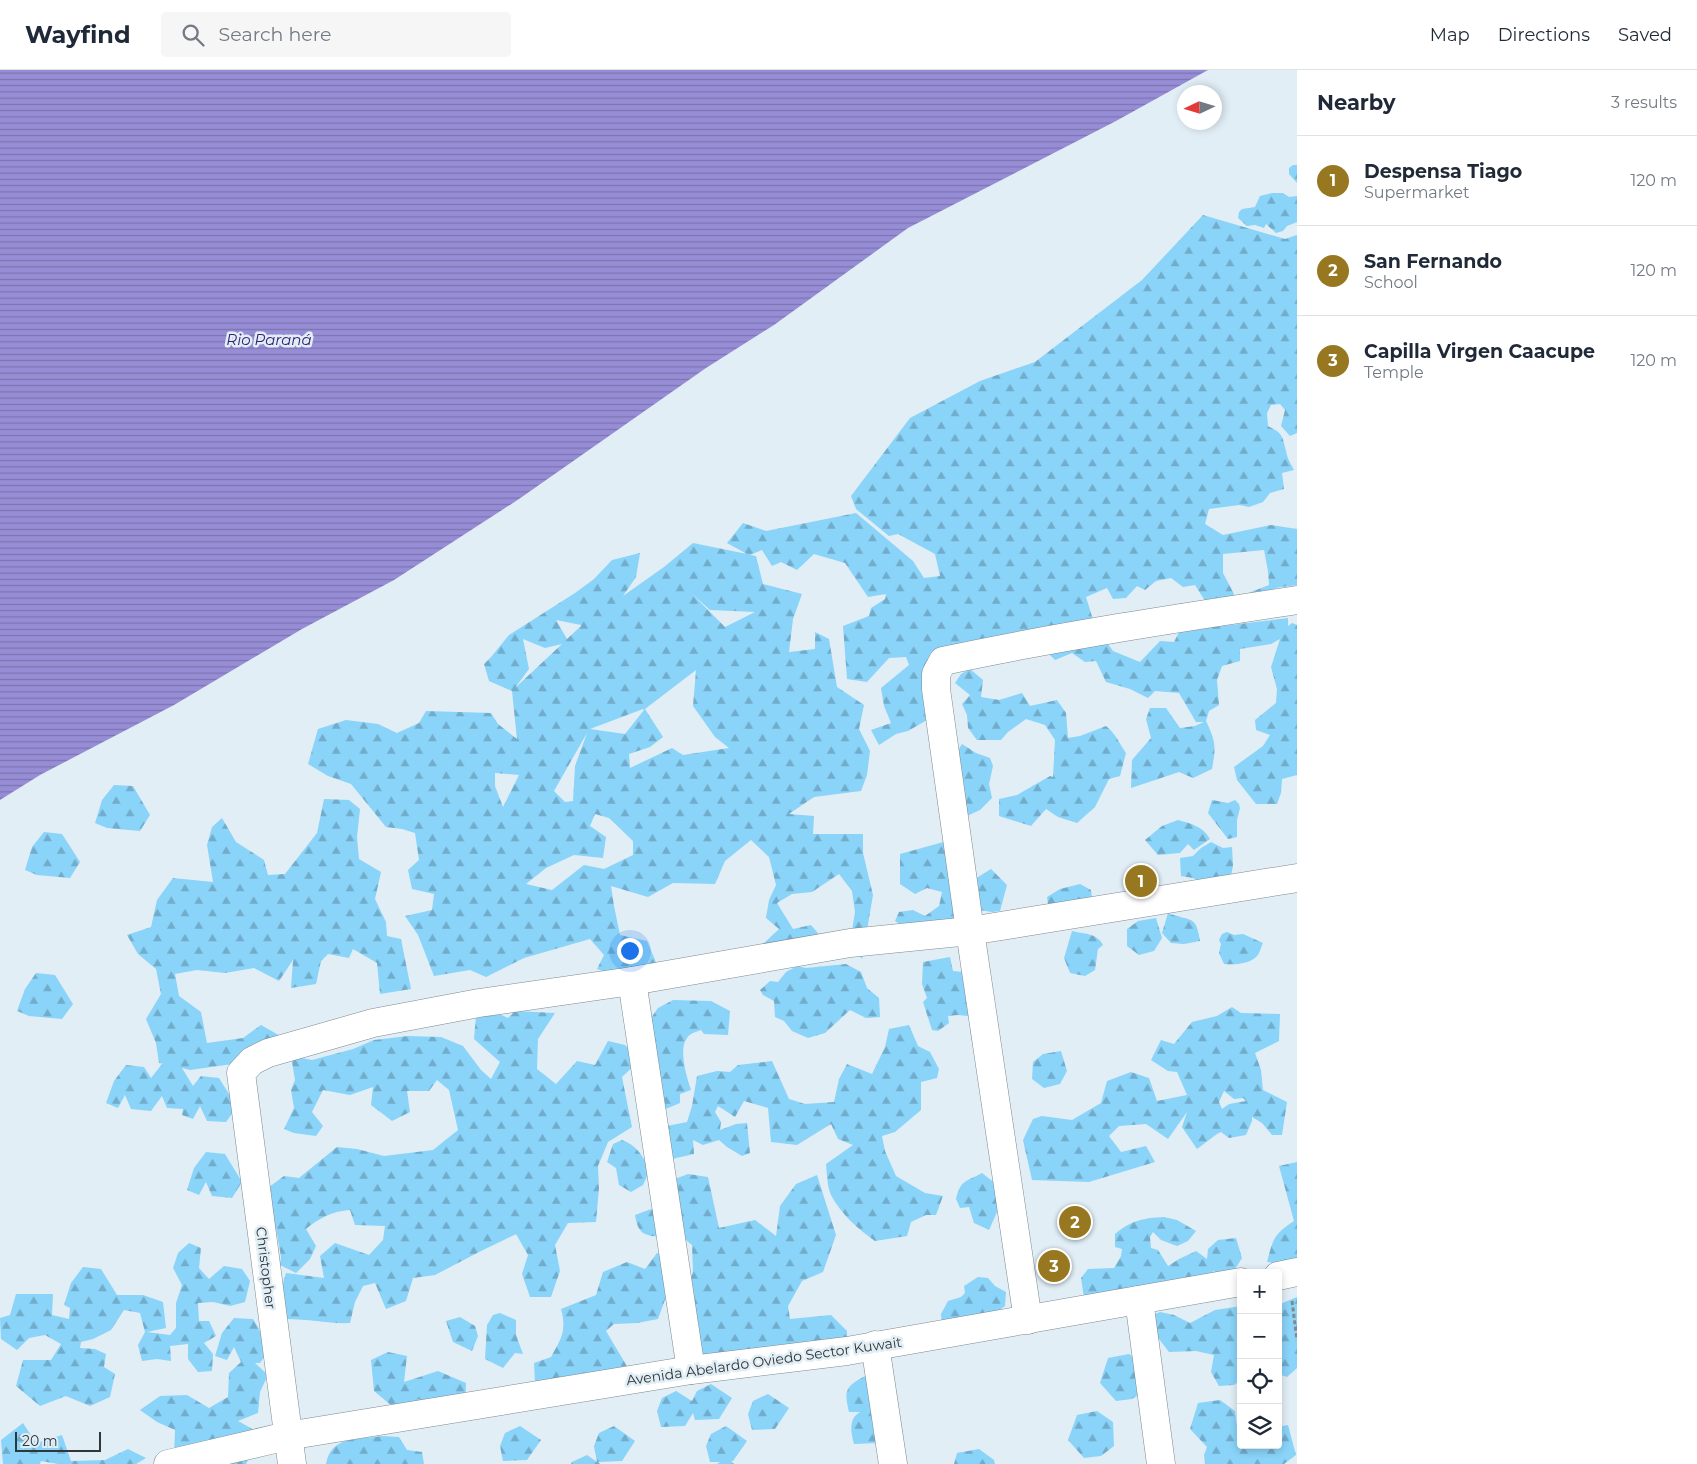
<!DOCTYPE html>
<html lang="en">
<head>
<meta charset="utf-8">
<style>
  :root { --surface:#fff; --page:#f6f6f7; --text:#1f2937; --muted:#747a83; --line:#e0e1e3; --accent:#977820 }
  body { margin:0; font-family:Montserrat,sans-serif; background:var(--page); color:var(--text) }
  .controls { position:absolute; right:15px; bottom:15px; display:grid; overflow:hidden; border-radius:5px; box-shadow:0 2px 8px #0003 }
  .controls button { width:45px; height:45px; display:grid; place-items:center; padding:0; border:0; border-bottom:1px solid var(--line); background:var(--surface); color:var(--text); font:25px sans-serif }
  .compass { position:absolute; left:1177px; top:15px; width:45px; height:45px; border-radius:50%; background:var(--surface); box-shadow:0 2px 8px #0003; rotate:266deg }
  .scale { position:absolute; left:15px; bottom:12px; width:86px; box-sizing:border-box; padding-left:5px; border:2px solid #313639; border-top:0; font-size:14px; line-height:18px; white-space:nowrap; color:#313639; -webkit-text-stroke:4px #e1eef5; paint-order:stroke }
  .you { position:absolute; left:629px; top:880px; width:18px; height:18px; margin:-12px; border:4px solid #fff; border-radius:50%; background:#1a73e8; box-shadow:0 0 0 8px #1a73e833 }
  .badge { display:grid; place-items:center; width:32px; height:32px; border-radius:50%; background:var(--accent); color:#fff; font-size:16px; font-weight:700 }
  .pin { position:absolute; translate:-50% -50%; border:2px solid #fff; box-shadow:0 1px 5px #0006 }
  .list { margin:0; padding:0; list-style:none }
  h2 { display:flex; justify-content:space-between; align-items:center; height:65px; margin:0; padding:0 20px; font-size:21px }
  h2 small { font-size:16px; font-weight:400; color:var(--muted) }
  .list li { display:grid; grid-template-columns:32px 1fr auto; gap:15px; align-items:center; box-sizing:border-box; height:90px; padding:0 20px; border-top:1px solid var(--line) }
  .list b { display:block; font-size:19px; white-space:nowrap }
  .list p { margin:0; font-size:16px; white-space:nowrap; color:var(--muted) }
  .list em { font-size:16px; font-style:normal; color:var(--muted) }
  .icon { flex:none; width:28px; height:28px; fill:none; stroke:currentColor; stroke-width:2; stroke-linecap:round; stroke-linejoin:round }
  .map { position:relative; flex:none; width:1297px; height:1394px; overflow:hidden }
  header { display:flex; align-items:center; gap:30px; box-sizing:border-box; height:70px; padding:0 25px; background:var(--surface); border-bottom:1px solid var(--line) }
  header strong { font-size:24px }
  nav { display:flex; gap:28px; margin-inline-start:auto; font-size:18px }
  .search { width:350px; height:45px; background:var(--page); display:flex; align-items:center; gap:12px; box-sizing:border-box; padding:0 18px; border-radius:5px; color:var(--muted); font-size:19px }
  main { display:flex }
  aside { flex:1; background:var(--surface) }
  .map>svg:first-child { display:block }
  .forest { fill:url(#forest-firs); fill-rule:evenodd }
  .water { fill:url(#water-rules) }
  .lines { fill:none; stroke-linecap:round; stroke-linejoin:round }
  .street-casing { stroke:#7e8a91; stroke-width:29 }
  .path { stroke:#80898e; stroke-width:3; stroke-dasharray:4 2.5; stroke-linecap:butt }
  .street { stroke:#fff; stroke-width:28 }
  .labels { text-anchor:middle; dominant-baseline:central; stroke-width:5; stroke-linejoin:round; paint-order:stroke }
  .street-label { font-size:14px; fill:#313639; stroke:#e1eef5 }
  .water-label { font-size:15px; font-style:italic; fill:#382175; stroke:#e1eef5 }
</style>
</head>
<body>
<header>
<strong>Wayfind</strong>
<div class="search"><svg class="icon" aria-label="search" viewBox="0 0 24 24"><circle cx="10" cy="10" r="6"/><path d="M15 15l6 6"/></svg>Search here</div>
<nav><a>Map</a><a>Directions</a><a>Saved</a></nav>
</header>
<main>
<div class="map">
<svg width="1297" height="1394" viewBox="0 0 1297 1394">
  <defs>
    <pattern id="forest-firs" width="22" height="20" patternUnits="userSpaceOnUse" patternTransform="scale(1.25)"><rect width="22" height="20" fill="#8ad3f9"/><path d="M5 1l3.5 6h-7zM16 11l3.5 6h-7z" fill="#71accb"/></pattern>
    <pattern id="water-rules" width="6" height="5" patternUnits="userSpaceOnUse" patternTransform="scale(1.25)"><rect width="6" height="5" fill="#978dd6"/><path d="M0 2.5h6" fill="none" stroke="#7c74af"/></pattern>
  </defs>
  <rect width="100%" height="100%" fill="#e1eef5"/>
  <!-- forest -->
  <g class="forest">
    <path d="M 1293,95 L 1297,95 L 1297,113 L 1289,104 L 1289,98 Z"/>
    <path d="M 1272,123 L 1283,123 L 1289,127 L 1297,126 L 1297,152 L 1287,156 L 1283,161 L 1276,163 L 1266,154 L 1264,158 L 1255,155 L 1247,156 L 1238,148 L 1239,142 L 1242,139 L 1255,137 L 1260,126 Z"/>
    <path d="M 1203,145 L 1285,169 L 1297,165 L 1297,363 L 1290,366 L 1281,356 L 1285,340 L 1280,334 L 1271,335 L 1267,343 L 1268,356 C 1283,364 1282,365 1286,381 C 1287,388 1291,394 1294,400 L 1282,403 L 1284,419 L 1270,423 L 1263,432 L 1249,437 L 1239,435 L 1209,439 L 1205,454 L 1223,465 L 1271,455 L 1297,459 L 1297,515 L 1275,518 L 1282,532 L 1263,544 L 1246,524 L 1269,515 L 1268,501 L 1264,480 L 1223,484 L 1223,503 L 1234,524 L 1232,537 L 1207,534 L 1195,515 L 1183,517 L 1171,508 L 1156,511 L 1145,520 L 1137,516 L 1126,528 L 1113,529 L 1107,518 L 1086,527 L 1095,556 L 1113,581 L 1140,592 L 1160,571 L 1174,572 L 1179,562 L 1167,565 L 1158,558 L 1155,544 L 1181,533 L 1214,557 L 1288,548 L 1288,556 L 1292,553 L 1297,555 L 1297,705 L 1282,709 L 1281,723 L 1277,734 L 1256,734 L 1237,710 L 1234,697 L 1263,676 L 1270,665 L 1256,660 L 1255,650 L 1276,633 L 1277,619 L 1271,597 L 1280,569 L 1271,574 L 1240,579 L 1240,591 L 1222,596 L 1217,610 L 1219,635 L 1209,641 L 1206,651 C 1216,672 1216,677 1212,699 L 1193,708 L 1179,702 L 1131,718 L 1132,690 L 1151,668 L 1146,649 L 1150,638 L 1166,638 L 1180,658 L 1195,656 L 1204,652 L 1196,652 L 1179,623 L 1155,621 L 1148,628 L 1130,619 L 1106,612 L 1096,591 L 1085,592 L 1072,583 L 1055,590 L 1048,583 L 1026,589 L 1023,575 L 976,578 L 953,575 L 935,583 L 934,646 L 908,661 L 896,664 L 879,675 L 871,660 L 891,653 L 884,636 L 881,618 L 909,595 L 906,587 L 889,588 L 867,612 L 847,609 L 843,556 L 869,546 L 871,538 L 885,529 L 886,524 L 868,527 L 845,493 L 814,484 L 797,500 L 781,492 L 772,496 L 762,480 L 750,485 L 756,486 L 763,514 L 802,524 L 793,549 L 789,582 L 815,579 L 815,562 L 829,569 L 837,617 L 864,635 L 859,659 L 870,681 L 867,705 L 861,721 L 814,727 L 789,744 L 814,746 L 813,764 L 863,764 L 863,783 L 873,825 L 862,889 L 850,873 L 855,842 L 852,821 L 839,804 L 812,822 L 792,824 L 777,833 L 793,859 L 811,855 L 829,876 L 762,875 L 779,859 L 766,848 L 769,830 L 776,815 L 769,787 L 751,770 L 725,791 L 715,814 L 673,813 L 648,827 L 611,816 L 614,836 L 620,865 L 647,871 L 658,897 L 632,911 L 597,899 L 604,885 L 590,869 L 524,888 L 486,907 L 470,900 L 434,906 L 418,865 L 405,846 L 432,840 L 434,824 L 412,819 L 408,800 L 419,790 L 415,763 L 402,759 L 386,757 L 351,714 L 328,706 L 308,694 L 318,659 L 346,650 L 378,654 L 397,663 L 419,653 L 426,641 L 491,643 L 498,654 L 517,669 L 512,621 L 489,611 L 484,594 L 491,587 L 509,565 L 575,523 L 594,509 L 612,490 L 640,483 L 636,507 L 623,526 L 664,497 L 693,473 L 747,484 L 727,473 L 743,453 L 766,461 L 856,443 L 913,491 L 924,508 L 940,506 L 935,484 L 898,464 L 889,466 L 856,439 L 851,426 L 910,348 L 980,311 L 1035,292 L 1142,210 ZM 691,523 L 710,540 L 755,542 L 725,557 ZM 556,550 L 581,555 L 581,556 L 567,569 ZM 523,569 L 545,578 L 562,574 L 515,618 L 529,599 ZM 696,600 L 693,636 L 715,667 L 729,678 L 683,685 L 672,678 L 630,698 L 629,684 L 650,677 L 663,667 L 645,639 ZM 644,640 L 625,664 L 590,659 L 643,639 ZM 587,663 L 575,696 L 573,731 L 565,732 L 554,721 ZM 495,703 L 519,705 L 503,737 L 495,716 ZM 595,744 L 609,748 L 633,771 L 633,785 L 604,799 L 584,795 L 552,820 L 526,814 L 546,798 L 574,785 L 603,788 L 606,767 L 590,756 Z"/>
    <path d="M 970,599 L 983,610 L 981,627 L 999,630 L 1022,623 L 1030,636 L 1057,630 L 1066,643 L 1068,668 L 1080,666 L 1106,656 C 1116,664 1119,673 1126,683 L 1120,706 L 1109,709 L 1095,737 L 1077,753 L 1058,747 L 1046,739 L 1031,756 L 999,746 L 999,729 L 1017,725 L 1050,706 L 1053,707 L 1055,670 L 1045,655 L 1026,649 L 1008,662 L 1001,670 L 977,670 L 968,658 L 967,645 L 962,634 L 970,625 L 955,613 L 961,604 Z"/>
    <path d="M 962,674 L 976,683 L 990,688 L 993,696 L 989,714 L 992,728 L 980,740 L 954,752 L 951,726 L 964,713 L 952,690 Z"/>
    <path d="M 114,715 L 133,716 L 150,745 L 140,761 L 107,758 L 95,753 L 102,730 Z"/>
    <path d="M 324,729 L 349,730 L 360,739 L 357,767 L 359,789 L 381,802 L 375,829 L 386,852 L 387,866 L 401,869 L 411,919 L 380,924 L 377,893 L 353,879 L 349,888 L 328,884 L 321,891 L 316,914 L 291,918 L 293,890 L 279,911 L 254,898 L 225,903 L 197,900 L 175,904 L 179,926 L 201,942 L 207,973 L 243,968 L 261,955 L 289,971 L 240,993 L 190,1000 L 182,998 L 193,1016 L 201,1006 L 219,1008 L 237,1037 L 226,1052 L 207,1051 L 200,1036 L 193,1049 L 182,1045 L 183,1039 L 167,1038 L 162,1026 L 151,1041 L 131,1039 L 125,1025 L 118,1038 L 106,1033 L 114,1011 L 126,995 L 144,997 L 151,1008 L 162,994 L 164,994 L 159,993 L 156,973 L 146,949 L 161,924 L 156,899 L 138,884 L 127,865 L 151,857 L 157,830 L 173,808 L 213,812 L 207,775 L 212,757 L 222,748 L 236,772 L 264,790 L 268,805 L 285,804 L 317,763 Z"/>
    <path d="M 1212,730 L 1228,733 L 1235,730 L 1239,734 L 1240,738 L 1237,750 L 1237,767 L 1228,769 L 1208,743 Z"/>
    <path d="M 1178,750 C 1192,754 1202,756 1210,769 L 1194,780 L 1188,774 L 1180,783 L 1158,785 L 1145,770 L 1162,756 Z"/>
    <path d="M 44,762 L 62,764 L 80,792 L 70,808 L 37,805 L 25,800 L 32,777 Z"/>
    <path d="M 947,771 L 965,815 L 991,799 L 1007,815 L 1000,841 L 992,842 L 972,839 L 949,864 L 918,866 L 895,851 L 899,842 L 913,840 L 925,846 L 939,836 L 942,822 L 927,818 L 915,824 L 900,814 L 900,784 Z"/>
    <path d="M 1211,772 L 1223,778 L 1232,777 L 1233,795 L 1231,807 L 1213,819 L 1193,808 L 1181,806 L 1180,788 L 1193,786 L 1201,778 Z"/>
    <path d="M 1080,814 L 1091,820 L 1093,836 L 1089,852 L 1077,858 L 1061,853 L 1050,848 L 1047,827 L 1060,819 Z"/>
    <path d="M 1168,843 C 1191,852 1196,844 1200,871 L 1184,874 L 1171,873 L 1162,863 Z"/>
    <path d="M 1156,848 L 1162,868 L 1154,881 L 1139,885 L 1127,876 L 1127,859 L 1138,851 Z"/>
    <path d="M 1072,861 C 1084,864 1097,863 1103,875 L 1098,879 L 1095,900 L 1085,906 L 1070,903 L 1064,888 Z"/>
    <path d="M 1227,862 L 1234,865 L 1243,864 L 1263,873 C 1261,877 1260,883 1257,886 C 1250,894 1235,895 1224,894 L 1219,883 L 1221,874 L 1219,870 L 1222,864 Z"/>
    <path d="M 950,887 L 953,901 L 963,902 L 981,913 L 986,938 L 984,962 L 990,973 L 988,980 L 979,982 C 967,972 973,960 968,946 L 958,945 L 948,946 L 949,953 L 938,961 L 932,960 L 923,932 L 927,928 L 922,914 L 923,892 Z"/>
    <path d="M 846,894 L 861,902 L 867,918 L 879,928 L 880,947 L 866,948 L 850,940 L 825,963 L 808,968 L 792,961 L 784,951 L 775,947 L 774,931 L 763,925 L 760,920 L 770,911 L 778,912 L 786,902 L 797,896 L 806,898 Z"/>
    <path d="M 36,903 L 55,905 L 73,934 L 62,949 L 29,946 L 17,941 L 25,919 Z"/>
    <path d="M 673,930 L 711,931 L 730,941 L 728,965 L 704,964 L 701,960 C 696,962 690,963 687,968 C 678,979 687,1008 691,1020 L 680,1024 L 680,1033 L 661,1041 L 646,955 L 658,938 Z"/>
    <path d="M 484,937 L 508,948 L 515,941 L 555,943 L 538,969 L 537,999 L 556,1014 L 577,991 L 595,995 L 608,971 L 625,975 L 640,990 L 622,1007 L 632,1057 L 608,1072 L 598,1096 L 599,1118 L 596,1152 L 568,1153 L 555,1175 L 560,1201 L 551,1227 L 530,1227 L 522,1204 L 528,1185 L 516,1164 L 481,1181 L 435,1205 L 413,1208 L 406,1231 L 386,1239 L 375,1213 L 363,1216 L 355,1232 L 350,1253 C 329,1254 309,1249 287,1249 L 278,1230 L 286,1203 L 324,1208 L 320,1186 L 335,1173 L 369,1185 L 383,1170 L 385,1156 L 355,1155 L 350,1140 C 333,1141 319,1148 306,1159 L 316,1176 L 310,1189 L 296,1203 L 280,1195 L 281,1187 L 276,1158 L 256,1146 L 257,1126 L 284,1106 L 299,1108 L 337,1077 L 357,1079 L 384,1086 L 433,1080 L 458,1060 L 449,1020 L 437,1010 L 429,1021 L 407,1021 L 410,1042 L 392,1051 L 371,1035 L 373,1017 L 350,1025 L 323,1020 L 312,1042 L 323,1056 L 316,1066 L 294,1063 L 284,1059 L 294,1038 L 291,1020 L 295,1010 L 291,986 L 312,990 L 353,979 L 374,970 L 408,966 L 441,967 L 463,976 L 481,1000 L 491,1009 L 500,992 L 474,969 L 476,946 Z"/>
    <path d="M 1232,937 L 1241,943 L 1280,944 L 1279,971 L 1255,983 L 1261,1000 L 1263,1020 L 1287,1032 L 1282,1065 L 1272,1065 L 1262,1053 L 1252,1047 L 1252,1051 L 1246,1065 L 1229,1068 L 1221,1062 L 1217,1064 L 1197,1079 L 1182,1057 L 1187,1042 L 1168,1069 L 1146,1054 L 1119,1056 L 1109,1066 L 1121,1082 L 1146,1076 L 1155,1092 L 1089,1112 L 1032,1110 L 1023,1070 L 1033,1049 L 1042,1046 L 1072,1050 L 1101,1033 L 1107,1011 L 1131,1002 L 1149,1008 L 1157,1031 L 1187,1025 L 1177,1002 L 1168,1001 L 1151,990 L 1161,970 L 1174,974 L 1192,952 L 1217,946 ZM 1224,1021 L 1234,1029 L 1243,1028 L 1246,1031 L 1229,1034 L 1222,1039 L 1219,1032 Z"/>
    <path d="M 909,955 L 918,976 L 930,982 L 939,999 L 937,1008 L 921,1012 L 921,1040 L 895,1062 L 882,1066 L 885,1081 L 896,1106 L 925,1123 L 943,1126 L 936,1145 L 926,1145 L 911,1152 L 907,1166 L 875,1171 C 858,1159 841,1144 831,1125 C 827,1116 827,1103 826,1094 L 853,1075 L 838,1069 L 831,1054 L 797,1075 L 771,1072 L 768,1038 L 744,1031 L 735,1047 L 718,1036 L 715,1042 L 721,1052 L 720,1060 L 736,1054 L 747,1053 L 750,1083 L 742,1086 L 727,1077 L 719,1070 L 703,1075 L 693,1070 L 694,1084 L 672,1089 L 667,1056 L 687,1052 L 692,1036 L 697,1006 L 717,1001 L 730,1002 L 738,995 L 772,991 L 789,1029 L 805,1034 L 834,1032 L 839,1009 L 847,994 L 872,1004 L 885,977 L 889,959 Z"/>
    <path d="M 1061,981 L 1067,1001 L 1060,1014 L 1044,1018 L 1032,1009 L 1033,992 L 1043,984 Z"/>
    <path d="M 622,1070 C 637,1075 643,1087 650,1100 L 643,1115 L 631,1122 L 619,1115 L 616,1098 L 607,1092 L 613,1074 Z"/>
    <path d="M 206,1082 L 225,1084 L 242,1112 L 232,1128 L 212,1126 L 206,1112 L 199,1125 L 187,1120 L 194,1098 Z"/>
    <path d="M 1297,1092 L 1297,1196 L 1267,1192 C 1273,1169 1274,1164 1294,1151 L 1279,1096 Z"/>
    <path d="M 982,1103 L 1001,1118 L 997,1133 L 997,1142 L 989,1160 L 974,1153 L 969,1137 L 960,1138 L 956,1129 C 961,1109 966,1112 982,1103 Z"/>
    <path d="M 688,1104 L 708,1107 L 719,1158 L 755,1150 L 776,1166 L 780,1136 L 796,1114 L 817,1105 L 836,1165 L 823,1202 L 802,1211 L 788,1236 L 790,1249 L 831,1245 L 847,1261 L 847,1287 L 703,1286 L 685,1226 L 693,1202 L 692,1175 L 676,1162 L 667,1112 Z"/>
    <path d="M 654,1138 L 664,1167 C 645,1166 638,1165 635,1145 Z"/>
    <path d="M 1164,1147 L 1177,1150 L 1196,1161 L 1188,1171 L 1177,1176 L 1161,1170 L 1153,1162 L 1150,1167 L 1151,1178 L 1158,1180 L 1168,1196 L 1179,1189 L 1196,1181 L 1207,1189 L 1208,1179 L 1218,1170 L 1236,1168 L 1242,1188 L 1234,1201 L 1219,1204 L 1213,1201 L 1212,1204 L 1084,1228 L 1081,1208 L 1088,1199 L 1114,1198 L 1121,1186 L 1122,1179 L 1115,1177 L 1115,1164 C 1132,1150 1144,1148 1164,1147 Z"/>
    <path d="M 189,1173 L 201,1178 L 199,1198 L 209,1209 L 224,1196 L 242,1199 L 250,1211 L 245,1232 L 230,1236 L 213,1232 L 198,1233 L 199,1251 L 209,1251 L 216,1266 L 204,1273 L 213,1284 L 212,1301 L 198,1302 L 188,1289 L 188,1274 L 170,1276 L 171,1291 L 157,1289 L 142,1291 L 138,1275 L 145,1262 L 140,1243 L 124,1240 L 111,1260 L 93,1269 L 81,1272 L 80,1278 L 95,1279 L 106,1284 L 104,1297 L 115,1304 L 110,1327 L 90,1336 L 66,1326 L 40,1336 L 16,1316 L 23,1290 L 51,1290 L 61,1274 L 45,1265 L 29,1268 L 17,1280 L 1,1269 L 0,1248 L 10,1245 L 16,1224 L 53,1224 L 52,1245 L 69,1249 L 70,1238 L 64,1235 L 71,1213 L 83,1197 L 101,1199 L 117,1225 L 143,1225 L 163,1232 L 166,1258 L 147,1262 L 170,1265 L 176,1258 L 176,1233 L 182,1215 L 173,1198 L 178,1183 Z"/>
    <path d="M 657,1183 L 672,1189 L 679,1220 L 666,1227 L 658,1249 L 637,1253 L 614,1254 L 606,1261 L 631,1303 L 535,1312 L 534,1293 L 551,1287 C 561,1269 567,1261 561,1239 L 596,1225 L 603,1202 L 627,1192 L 645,1199 Z"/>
    <path d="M 978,1207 L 988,1208 L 995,1216 L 1006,1222 L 1005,1236 L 994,1244 L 984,1243 L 984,1258 L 942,1257 L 941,1244 L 948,1231 L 961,1227 L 965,1223 L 964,1216 Z"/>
    <path d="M 1297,1227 L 1297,1298 L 1287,1307 L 1278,1304 L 1278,1235 Z"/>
    <path d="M 1241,1236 L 1241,1310 L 1234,1315 L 1219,1316 L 1211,1302 L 1214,1285 L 1196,1281 L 1169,1282 L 1159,1269 L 1150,1274 L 1139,1275 L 1129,1264 L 1134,1253 L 1160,1242 L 1174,1245 L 1190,1253 L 1215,1240 Z"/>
    <path d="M 500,1243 L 516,1250 L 516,1265 L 523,1284 L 515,1283 L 503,1298 L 485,1289 L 487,1255 L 493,1245 Z"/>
    <path d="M 460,1247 L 475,1256 L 478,1266 L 472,1281 L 453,1272 L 446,1251 Z"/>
    <path d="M 234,1248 L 253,1249 L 270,1278 L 260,1293 L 255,1293 L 268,1305 L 260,1322 L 258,1343 L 238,1351 L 256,1361 L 251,1384 L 246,1394 L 184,1394 L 174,1387 L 175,1360 L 157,1352 L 140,1340 L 160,1326 L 187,1325 L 209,1338 L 228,1327 L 229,1303 L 241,1292 L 234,1277 L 227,1290 L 215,1286 L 222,1263 Z"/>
    <path d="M 388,1282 L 407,1286 L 404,1312 L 438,1301 L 466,1313 L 465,1338 L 432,1337 L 418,1329 L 415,1336 L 392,1336 L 374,1321 L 371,1290 Z"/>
    <path d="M 1129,1284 L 1145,1295 L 1146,1320 L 1132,1329 L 1116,1331 L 1100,1313 L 1108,1288 Z"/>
    <path d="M 865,1306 L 887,1321 L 878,1373 L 854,1374 C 851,1362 848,1349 860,1342 L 849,1342 C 844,1320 845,1317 865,1306 Z"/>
    <path d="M 711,1314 L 732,1328 L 719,1349 L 695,1350 L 693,1343 L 685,1356 L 661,1357 L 657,1341 L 662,1328 L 676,1321 L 692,1331 L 697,1321 Z"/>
    <path d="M 768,1324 L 789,1338 L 775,1359 L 752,1360 L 748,1344 L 753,1331 Z"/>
    <path d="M 1220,1330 L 1235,1341 L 1237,1356 L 1241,1356 L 1241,1375 L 1278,1375 L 1278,1357 L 1288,1355 L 1296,1385 L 1284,1394 L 1205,1394 L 1204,1385 L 1207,1377 L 1190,1359 L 1198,1333 Z"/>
    <path d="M 1097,1341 L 1113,1352 L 1114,1376 L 1101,1386 L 1084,1388 L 1068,1370 L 1077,1345 Z"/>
    <path d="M 23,1353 L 36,1373 L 62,1365 L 71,1391 L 105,1390 L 128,1379 L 146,1388 L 136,1394 L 58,1394 L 41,1391 L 40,1394 L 3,1394 L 1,1370 Z"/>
    <path d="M 520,1356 L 541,1370 L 527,1390 L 503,1391 L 500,1376 L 505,1363 Z"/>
    <path d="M 614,1356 L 635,1371 L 622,1391 L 598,1392 L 600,1394 L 571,1394 L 572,1392 L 587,1385 L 597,1392 L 594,1376 L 599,1363 Z"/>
    <path d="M 726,1356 L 747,1371 L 733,1391 L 731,1391 L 734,1394 L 717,1394 L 720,1392 L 710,1392 L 706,1376 L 711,1364 Z"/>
    <path d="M 381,1366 L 399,1367 L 407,1380 L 422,1382 L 424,1394 L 326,1394 C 331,1365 359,1370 381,1366 Z"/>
    <path d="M 979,1379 L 994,1390 L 995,1394 L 954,1394 L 957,1383 Z"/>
  </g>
  <!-- water -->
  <path class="water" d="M 0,0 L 1208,0 L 1116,51 L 908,158 L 774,255 L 706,298 L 519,429 L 394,510 L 302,559 L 174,635 L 40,705 L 0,730 Z"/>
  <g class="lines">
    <defs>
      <g id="street">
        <path d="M 632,911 L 691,1300"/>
        <path d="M 1278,1206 L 1297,1202"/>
        <path d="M 1139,1230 L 1161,1394"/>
        <path d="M 1028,1250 L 970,861 L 936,619 L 936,604 L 943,591 C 1060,566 1178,548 1297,530"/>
        <path d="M 875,1275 L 893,1394"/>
        <path d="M 168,1394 L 287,1366 L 691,1300 L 847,1281 L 1241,1212"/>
        <path d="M 292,1394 L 241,1003 L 252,991 L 268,983 L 373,953 L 479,933 L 632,911 L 850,873 L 970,861 L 1297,808"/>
      </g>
    </defs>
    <!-- street casing -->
    <use href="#street" class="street-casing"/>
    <!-- path -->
    <path class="path" d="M 1292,1231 L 1297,1270"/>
    <!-- street -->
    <use href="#street" class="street"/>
  </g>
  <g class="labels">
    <!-- street labels -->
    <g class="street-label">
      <text transform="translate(266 1198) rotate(83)">Christopher</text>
      <text transform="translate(764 1291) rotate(-8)">Avenida Abelardo Oviedo Sector Kuwait</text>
    </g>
    <!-- water labels -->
    <g class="water-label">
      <text x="269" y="269">Rio Paraná</text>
    </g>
  </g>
</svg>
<div class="controls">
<button>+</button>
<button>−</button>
<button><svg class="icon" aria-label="locate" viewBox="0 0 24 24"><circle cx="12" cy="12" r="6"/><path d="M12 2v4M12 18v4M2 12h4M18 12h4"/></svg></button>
<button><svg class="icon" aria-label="layers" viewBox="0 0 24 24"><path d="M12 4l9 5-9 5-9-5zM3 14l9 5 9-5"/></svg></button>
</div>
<svg class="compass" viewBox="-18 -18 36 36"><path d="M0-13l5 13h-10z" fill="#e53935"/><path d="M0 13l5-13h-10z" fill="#747a83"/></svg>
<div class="scale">20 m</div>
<div class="you"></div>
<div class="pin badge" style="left:1141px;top:811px">1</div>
<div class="pin badge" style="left:1075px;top:1152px">2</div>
<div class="pin badge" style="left:1054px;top:1196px">3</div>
</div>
<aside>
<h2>Nearby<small>3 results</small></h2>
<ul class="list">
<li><span class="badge">1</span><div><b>Despensa Tiago</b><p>Supermarket</p></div><em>120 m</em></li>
<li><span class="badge">2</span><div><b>San Fernando</b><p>School</p></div><em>120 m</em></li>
<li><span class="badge">3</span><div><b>Capilla Virgen Caacupe</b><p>Temple</p></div><em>120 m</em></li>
</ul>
</aside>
</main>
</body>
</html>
